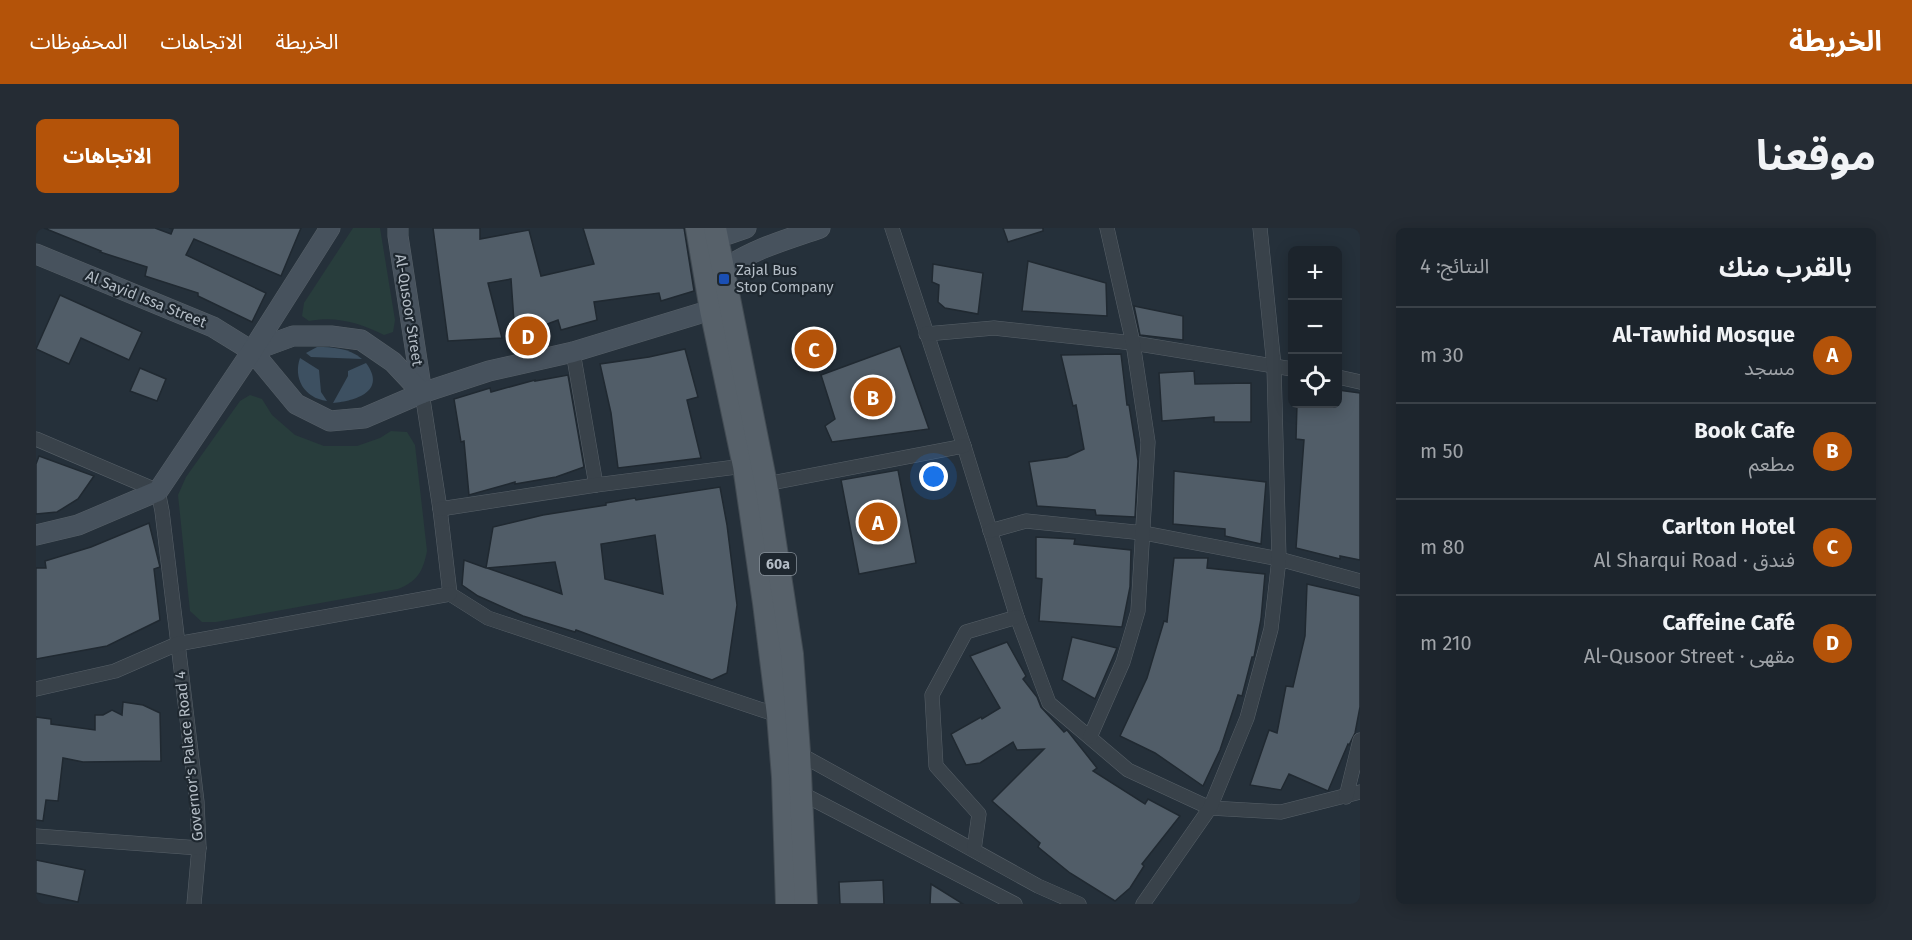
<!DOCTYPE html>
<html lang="ar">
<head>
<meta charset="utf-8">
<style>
  :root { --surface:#1c242c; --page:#252c34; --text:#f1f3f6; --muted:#a0a4a9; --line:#3a4148; --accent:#b45309 }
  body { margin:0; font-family:"Fira Sans","Noto Sans Arabic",sans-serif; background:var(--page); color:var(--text); direction:rtl }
  .controls { position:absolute; right:18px; top:18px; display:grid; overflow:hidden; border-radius:9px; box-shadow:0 3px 15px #0003 }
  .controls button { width:54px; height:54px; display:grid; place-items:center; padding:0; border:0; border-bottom:2px solid var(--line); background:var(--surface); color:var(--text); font:30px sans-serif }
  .you { position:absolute; left:898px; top:249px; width:21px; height:21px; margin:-15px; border:4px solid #fff; border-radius:50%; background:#1a73e8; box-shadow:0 0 0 9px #1a73e833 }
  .badge { display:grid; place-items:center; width:39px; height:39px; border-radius:50%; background:var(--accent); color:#fff; font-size:20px; font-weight:700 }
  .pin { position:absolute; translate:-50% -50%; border:3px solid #fff; box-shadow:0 2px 6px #0006 }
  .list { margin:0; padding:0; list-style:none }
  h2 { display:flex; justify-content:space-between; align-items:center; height:78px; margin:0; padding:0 24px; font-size:26px }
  h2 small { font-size:20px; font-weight:400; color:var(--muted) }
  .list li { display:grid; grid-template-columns:39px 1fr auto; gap:18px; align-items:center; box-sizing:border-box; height:96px; padding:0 24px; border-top:2px solid var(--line) }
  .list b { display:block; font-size:22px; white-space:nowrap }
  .list p { margin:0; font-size:20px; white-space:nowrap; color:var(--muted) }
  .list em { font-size:20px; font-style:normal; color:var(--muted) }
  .icon { flex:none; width:33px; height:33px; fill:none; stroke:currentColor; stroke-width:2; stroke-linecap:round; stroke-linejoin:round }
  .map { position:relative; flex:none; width:1324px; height:676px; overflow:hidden; direction:ltr; border-radius:9px }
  header { display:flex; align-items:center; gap:36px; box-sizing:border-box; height:84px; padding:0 30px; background:var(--accent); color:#fff }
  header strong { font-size:28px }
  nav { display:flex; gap:33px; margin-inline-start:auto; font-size:21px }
  .intro { display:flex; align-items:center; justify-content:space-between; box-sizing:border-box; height:144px; padding:0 36px }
  h1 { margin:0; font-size:42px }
  .button { padding:15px 27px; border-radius:9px; background:var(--accent); color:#fff; font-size:21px; font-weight:700 }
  main { display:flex; gap:36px; padding:0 36px }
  aside { flex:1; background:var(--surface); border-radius:9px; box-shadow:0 3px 15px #0003 }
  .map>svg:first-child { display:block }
  .green { fill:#283d3c }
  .water { fill:#3d5061 }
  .building { fill:#515d68; stroke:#202931; stroke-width:1.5; fill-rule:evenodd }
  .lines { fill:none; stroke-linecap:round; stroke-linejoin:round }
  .street-casing { stroke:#576068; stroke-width:15 }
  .secondary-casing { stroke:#576068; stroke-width:21 }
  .primary-casing { stroke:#424b53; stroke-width:24 }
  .street { stroke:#39424a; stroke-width:14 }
  .secondary { stroke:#47525d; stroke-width:20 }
  .primary { stroke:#57616a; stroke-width:22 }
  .transit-dot { fill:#1a4fb4; stroke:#1e272f; stroke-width:2 }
  .labels { text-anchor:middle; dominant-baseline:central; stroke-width:4.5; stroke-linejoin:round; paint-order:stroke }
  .shield { fill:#1e272f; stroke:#879099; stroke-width:1.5 }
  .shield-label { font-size:14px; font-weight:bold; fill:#b4bdc6 }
  .poi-label { font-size:15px; fill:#b4bdc6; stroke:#1e272f; text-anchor:start }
  .street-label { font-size:15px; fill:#b4bdc6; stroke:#1e272f }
</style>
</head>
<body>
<header>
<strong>الخريطة</strong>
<nav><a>الخريطة</a><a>الاتجاهات</a><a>المحفوظات</a></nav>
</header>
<div class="intro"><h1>موقعنا</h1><a class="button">الاتجاهات</a></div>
<main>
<aside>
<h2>بالقرب منك<small>النتائج: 4</small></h2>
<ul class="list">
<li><span class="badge">A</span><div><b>Al-Tawhid Mosque</b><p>مسجد</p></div><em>30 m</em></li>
<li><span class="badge">B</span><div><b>Book Cafe</b><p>مطعم</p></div><em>50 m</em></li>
<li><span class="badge">C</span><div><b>Carlton Hotel</b><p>فندق · Al Sharqui Road</p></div><em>80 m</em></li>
<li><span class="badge">D</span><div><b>Caffeine Café</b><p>مقهى · Al-Qusoor Street</p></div><em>210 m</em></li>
</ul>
</aside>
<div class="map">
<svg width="1324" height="676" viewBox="0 0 1324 676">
  <rect width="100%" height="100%" fill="#25303a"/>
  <!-- green -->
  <g class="green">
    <path d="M 317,0 L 344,0 L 359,92 L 357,104 L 348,107 C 323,95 301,88 273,93 L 266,88 L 268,75 Z"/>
    <path d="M 214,167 L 226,171 L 236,187 L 259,207 L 288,218 L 321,218 L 344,210 L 355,203 L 371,204 L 379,217 L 391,323 C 387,343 382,353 362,361 L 180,394 L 166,394 L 154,383 L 142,267 L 150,249 L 204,173 Z"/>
  </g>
  <!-- water -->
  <g class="water">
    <path d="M 281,119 C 297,119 313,120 326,131 L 275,129 L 270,125 Z"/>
    <path d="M 264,130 L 283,142 L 285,164 L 291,173 C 268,170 257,150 264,130 Z"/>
    <path d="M 330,135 C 351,163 320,173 297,175 L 312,148 L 312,143 Z"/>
  </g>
  <!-- building -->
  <g class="building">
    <path d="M 8,0 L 119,0 L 135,6 L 137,1 L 133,0 L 265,0 L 245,48 L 158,11 L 150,27 L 230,65 L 216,94 L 162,68 L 162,65 L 109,48 L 111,39 L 64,24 L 65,23 Z"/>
    <path d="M 397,0 L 444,0 L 444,11 L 493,2 L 505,48 L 558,36 L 547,0 L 648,0 L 658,63 L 625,73 L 623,65 L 558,74 L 561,92 L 525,102 L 522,92 L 479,108 L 475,51 L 452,55 L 466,110 L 412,113 Z"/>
    <path d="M 967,0 L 1007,0 L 1007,3 L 972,14 Z"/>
    <path d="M 992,33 L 1070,55 L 1071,88 L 986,83 Z"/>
    <path d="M 897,36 L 947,45 L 942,86 L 909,80 L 902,74 L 903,57 L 896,54 Z"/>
    <path d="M 24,67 L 106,104 L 93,132 L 45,110 L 33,136 L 0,121 Z"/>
    <path d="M 1098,78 L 1147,88 L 1147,112 L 1104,107 Z"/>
    <path d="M 864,118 L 893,201 L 796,214 L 789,198 L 799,191 L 785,147 Z"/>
    <path d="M 649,121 L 662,169 L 651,172 L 665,230 L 582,240 L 575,185 L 564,136 L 613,129 Z"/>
    <path d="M 1085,126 L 1091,177 L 1093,177 L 1102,233 L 1099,289 L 1060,287 L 1059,282 L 1001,278 L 993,234 L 1031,229 L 1048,221 L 1040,177 L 1037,178 L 1025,127 Z"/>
    <path d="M 104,140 L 130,151 L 121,173 L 94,163 Z"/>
    <path d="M 1158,143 L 1159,156 L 1215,155 L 1215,194 L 1178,194 L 1178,189 L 1126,193 L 1123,145 Z"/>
    <path d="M 532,147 L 548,239 L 520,249 L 479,256 L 479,254 L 433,267 L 428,213 L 425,214 L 418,171 L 454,160 L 455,164 L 499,152 L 499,153 Z"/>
    <path d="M 1302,162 L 1324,165 L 1324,332 L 1304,328 L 1304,331 L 1260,320 L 1268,212 L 1260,211 L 1261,176 L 1302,176 Z"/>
    <path d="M 3,228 L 58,248 L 42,271 L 21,284 L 0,286 L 0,236 Z"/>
    <path d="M 862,242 L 880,335 L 823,346 L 805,252 Z"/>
    <path d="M 1138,243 L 1230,254 L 1225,316 L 1189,308 L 1189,301 L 1137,296 Z"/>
    <path d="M 684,259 L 691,297 L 701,377 L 691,445 L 676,452 L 540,402 L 539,404 L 487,388 L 442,368 L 426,357 L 428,332 L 450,340 L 457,299 L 507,287 L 570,277 L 570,275 L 599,270 L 600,272 ZM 619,307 L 627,366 L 569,351 L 565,316 ZM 519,334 L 526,366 L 451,340 Z"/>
    <path d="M 113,295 L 124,339 L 118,341 L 124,392 L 71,418 L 0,431 L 0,340 L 10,340 L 9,333 L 55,319 Z"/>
    <path d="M 1000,309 L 1039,311 L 1038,316 L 1095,322 L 1094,359 L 1086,399 L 1003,393 L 1006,351 L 1000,350 Z"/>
    <path d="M 1138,330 L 1172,330 L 1171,340 L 1229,346 L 1225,391 L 1218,429 L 1216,429 L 1206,468 L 1202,467 L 1184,522 L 1167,558 L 1119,525 L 1084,508 L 1111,450 L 1128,393 L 1131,394 Z"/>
    <path d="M 1271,356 L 1324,368 L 1324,479 L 1319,505 L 1313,517 L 1312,516 L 1292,563 L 1253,546 L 1245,562 L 1214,557 L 1233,502 L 1241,505 L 1250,458 L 1257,459 L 1269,408 Z"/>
    <path d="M 1036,409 L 1081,420 L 1059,471 L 1026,452 Z"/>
    <path d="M 971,414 L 990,448 L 987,451 L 1001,469 L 1005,479 L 1028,504 L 1031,502 L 1061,540 L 1057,543 L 1109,576 L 1112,571 L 1144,588 L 1106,636 L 1108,638 L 1094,660 L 1079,673 L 1034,645 L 1002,619 L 1004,615 L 956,573 L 1008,521 L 981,522 L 977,514 L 944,535 L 930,537 L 915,506 L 945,489 L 946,491 L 964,480 L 934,428 Z"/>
    <path d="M 87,474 L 107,477 L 124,485 L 125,533 L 47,534 L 27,530 L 22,573 L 10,572 L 7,593 L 0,592 L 0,489 L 15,491 L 15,496 L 59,502 L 59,487 L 67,487 L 76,482 L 86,487 Z"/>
    <path d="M 0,632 L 49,642 L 42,674 L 0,665 Z"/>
    <path d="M 847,652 L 848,676 L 804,676 L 803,654 Z"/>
    <path d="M 895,656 L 927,676 L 894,676 Z"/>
  </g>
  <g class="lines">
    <defs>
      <g id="street">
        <path d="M 856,0 L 928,218 L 981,389 L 1013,475 L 1092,542 L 1174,580 L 1245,584 L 1324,564"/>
        <path d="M 890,106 L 958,100 L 1097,115 L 1256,141"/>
        <path d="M 537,124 L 560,257"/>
        <path d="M 1302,149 L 1324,154"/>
        <path d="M 386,165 L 404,281 L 414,366 L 452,390 L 747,489"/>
        <path d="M 0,211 L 122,263 L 126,283 L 161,574 L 163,620 L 158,676"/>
        <path d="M 730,256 L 928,218"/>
        <path d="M 404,281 L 560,257 L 708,238"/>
        <path d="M 954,303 L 990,293 L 1108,305 L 1243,331 L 1324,353"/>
        <path d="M 0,461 L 79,443 L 141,416 L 414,366"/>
        <path d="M 1054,509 L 1087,434 L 1102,383 L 1112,214 L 1097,115 L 1071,0"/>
        <path d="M 760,524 L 1002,658 L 1043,676"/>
        <path d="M 761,563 L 979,676"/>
        <path d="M 1310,569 L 1324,512"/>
        <path d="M 0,608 L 163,620"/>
        <path d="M 938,622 L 943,586 L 900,538 L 896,467 L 930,404 L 981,389"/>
        <path d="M 1107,676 L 1174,580 L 1211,490 L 1235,401 L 1243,331 L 1238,138 L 1224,0"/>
      </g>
      <g id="secondary">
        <path d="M 362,0 L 362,8 L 386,165"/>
        <path d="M 673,23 L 681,10 L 710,0"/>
        <path d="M 0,26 L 177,99 L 216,123"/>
        <path d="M 386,165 L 357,134 L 325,112 L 295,108 L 257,108 L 216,123 L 260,176 L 294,193 L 328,190 L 386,165 L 453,143 L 537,124 L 675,82 L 680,74 L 687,42 C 716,21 750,12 784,0"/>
        <path d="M 0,307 L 42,297 L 122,263 L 216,123 L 294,0"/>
      </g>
      <g id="primary">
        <path d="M 661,0 L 675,82 L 708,238 L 728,375 L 742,487 L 747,549 L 751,676"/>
        <path d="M 679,0 L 730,256 L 756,426 L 763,524 L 770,676"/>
      </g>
    </defs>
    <!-- street casing -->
    <use href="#street" class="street-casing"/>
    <!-- secondary casing -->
    <use href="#secondary" class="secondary-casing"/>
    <!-- primary casing -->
    <use href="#primary" class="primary-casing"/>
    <!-- street -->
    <use href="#street" class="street"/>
    <!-- secondary -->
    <use href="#secondary" class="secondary"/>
    <!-- primary -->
    <use href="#primary" class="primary"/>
  </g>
  <!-- markers -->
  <rect class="transit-dot" x="682" y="45" width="12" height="12" rx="3"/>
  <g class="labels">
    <!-- shield labels -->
    <rect class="shield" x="724" y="325" width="36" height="22" rx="4.5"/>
    <g class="shield-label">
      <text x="742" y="336">60a</text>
    </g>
    <!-- poi labels -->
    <g class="poi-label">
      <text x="700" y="42">Zajal Bus<tspan x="700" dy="17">Stop Company</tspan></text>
    </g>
    <!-- street labels -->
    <g class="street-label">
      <text transform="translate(110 71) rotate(22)">Al Sayid Issa Street</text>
      <text transform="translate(373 82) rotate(81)">Al-Qusoor Street</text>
      <text transform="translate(153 528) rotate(-96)">Governor's Palace Road 4</text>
    </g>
  </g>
</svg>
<div class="controls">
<button>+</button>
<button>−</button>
<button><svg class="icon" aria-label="locate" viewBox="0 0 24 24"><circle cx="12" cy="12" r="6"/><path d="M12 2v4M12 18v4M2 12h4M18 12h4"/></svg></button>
</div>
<div class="you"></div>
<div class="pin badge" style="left:842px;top:294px">A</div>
<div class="pin badge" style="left:837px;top:169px">B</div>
<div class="pin badge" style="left:778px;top:121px">C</div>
<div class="pin badge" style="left:492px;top:108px">D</div>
</div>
</main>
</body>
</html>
